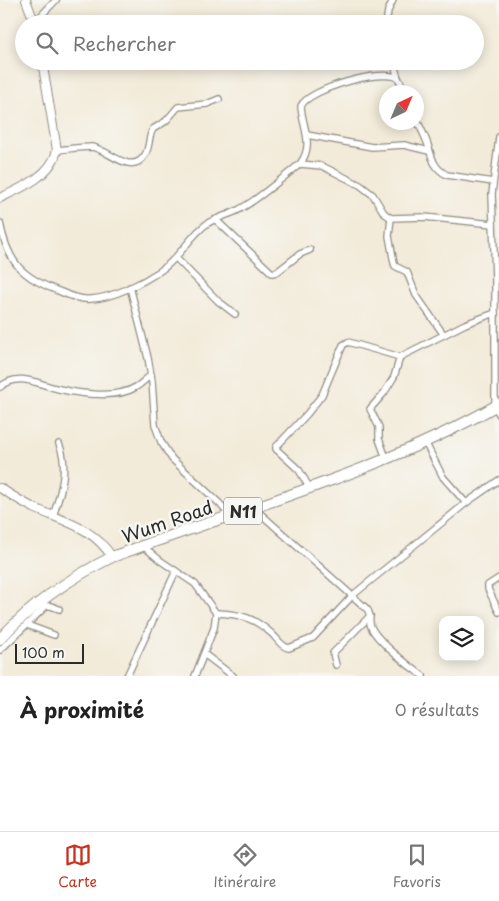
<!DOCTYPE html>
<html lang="fr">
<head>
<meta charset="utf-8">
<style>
  :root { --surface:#fff; --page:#f2f2f2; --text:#222; --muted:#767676; --line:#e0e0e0; --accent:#c8321e }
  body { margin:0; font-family:"Playpen Sans",sans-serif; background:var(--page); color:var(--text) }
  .controls { position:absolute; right:15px; bottom:15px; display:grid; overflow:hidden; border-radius:10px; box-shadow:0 2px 12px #0003 }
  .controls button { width:45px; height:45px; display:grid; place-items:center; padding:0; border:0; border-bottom:1px solid var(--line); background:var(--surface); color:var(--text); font:25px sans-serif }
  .compass { position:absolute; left:379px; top:85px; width:45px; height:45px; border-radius:50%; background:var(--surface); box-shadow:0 2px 12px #0003; rotate:44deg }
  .scale { position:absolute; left:15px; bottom:12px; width:69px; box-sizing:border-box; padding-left:5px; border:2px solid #2b2b2b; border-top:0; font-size:14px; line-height:18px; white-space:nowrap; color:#2b2b2b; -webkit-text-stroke:4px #f6f6f2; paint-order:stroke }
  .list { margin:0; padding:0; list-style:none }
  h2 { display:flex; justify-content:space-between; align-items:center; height:65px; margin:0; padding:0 20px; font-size:21px }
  h2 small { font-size:16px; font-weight:400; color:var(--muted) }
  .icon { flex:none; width:28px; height:28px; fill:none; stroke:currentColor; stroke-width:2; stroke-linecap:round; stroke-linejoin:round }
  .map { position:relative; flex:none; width:499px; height:676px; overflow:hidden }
  .search { position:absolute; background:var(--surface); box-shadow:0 2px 12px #0003; left:15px; right:15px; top:15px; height:55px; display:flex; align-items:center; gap:12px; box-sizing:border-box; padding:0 18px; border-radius:28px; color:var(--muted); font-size:19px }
  .sheet { height:155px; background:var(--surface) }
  nav { display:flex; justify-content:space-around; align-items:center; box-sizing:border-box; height:70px; border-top:1px solid var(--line); background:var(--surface); font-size:14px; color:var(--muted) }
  nav a { display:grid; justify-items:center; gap:2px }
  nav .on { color:var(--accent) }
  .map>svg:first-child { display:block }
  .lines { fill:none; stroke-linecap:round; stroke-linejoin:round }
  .street-casing { stroke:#8f8b82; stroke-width:8 }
  .secondary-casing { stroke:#8f8b82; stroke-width:10 }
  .highway-casing { stroke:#8f8b82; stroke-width:12 }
  .street { stroke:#fff; stroke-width:5.5 }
  .secondary { stroke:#fff; stroke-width:8 }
  .highway { stroke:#fff; stroke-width:10 }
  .labels { text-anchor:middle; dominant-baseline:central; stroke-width:5; stroke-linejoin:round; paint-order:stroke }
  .shield { fill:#f6f6f2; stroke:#686867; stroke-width:1 }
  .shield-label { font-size:16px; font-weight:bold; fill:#2b2b2b }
  .street-label { font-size:18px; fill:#2b2b2b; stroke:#f6f6f2 }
</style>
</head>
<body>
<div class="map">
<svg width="499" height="676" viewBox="0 0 499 676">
  <rect width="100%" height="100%" fill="#f6f6f2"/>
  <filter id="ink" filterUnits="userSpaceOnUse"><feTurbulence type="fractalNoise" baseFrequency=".02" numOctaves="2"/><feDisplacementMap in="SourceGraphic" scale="10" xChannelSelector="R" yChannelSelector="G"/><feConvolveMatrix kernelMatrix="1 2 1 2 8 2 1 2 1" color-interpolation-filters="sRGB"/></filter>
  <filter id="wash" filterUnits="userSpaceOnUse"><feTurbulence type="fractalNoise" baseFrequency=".0096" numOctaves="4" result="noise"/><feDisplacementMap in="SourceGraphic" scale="20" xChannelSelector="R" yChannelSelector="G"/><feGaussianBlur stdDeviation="1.12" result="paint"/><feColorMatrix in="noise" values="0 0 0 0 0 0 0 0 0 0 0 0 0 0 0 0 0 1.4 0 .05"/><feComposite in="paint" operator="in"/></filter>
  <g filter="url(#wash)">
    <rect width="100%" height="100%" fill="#f3ebd9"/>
  </g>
  <g filter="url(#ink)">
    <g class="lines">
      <defs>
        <g id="street">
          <path d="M 35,22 L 56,0"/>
          <path d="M 386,24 L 388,11 L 393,0"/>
          <path d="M 393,61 L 398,78 L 406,92"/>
          <path d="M 416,118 C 420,127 425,136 428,145 C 432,157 433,168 447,175 L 493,182"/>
          <path d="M 307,135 L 372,147 L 404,145 L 429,151"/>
          <path d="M 499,137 L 492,194 L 495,278 L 495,407 L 499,414"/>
          <path d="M 57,150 C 68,149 81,147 92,147 C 108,149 131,177 145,155 C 150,147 148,137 153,129 L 166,121 L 178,107 L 207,104 L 219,99"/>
          <path d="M 300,164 L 322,166 L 360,185 L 373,195 L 384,213 L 391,218 L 424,217 L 493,224"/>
          <path d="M 391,218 L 389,236 L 394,263 L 395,266 L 407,272 L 416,295 L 444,335"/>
          <path d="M 216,220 L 272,273 L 277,272 L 300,254 L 310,250"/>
          <path d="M 0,223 C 8,264 23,278 61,292 C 70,296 81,300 91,299 C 113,298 142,283 160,271 C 180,258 190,235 208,223 C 218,217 230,215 240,209 C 262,197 281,179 300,164 C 315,144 302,127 301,106 C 309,89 382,68 398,78"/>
          <path d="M 176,258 L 218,301 L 235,314"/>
          <path d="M 130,287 L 148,358 L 152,381 L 155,425 L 161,442 L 172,459 L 220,504 L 230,516"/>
          <path d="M 0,387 C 20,371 39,385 59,389 C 80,394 117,399 136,387 C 141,384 146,379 151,375"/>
          <path d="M 425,442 L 443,477 L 466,503"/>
          <path d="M 386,458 L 379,439 L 379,427 L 370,409 L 384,393 L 394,377 L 400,357 L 465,324 L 495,313"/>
          <path d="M 309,487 L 299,470 L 276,449 L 276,447 L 307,414 L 322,395 L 343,345 L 348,342 L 400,357"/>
          <path d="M 253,507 L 367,609 C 372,615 368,621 371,627 C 378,642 409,666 423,676"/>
          <path d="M 53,516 C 61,493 69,466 59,444"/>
          <path d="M 143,546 L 161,561 L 195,584 L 216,613 L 214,628 L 195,676"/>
          <path d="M 499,578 L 488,585 L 488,589 L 499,612"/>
          <path d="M 216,613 C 240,614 253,617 271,633 C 277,638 281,647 289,648 L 313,638 L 353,595 L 466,503 L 499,480"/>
          <path d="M 27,625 L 54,635"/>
          <path d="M 0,650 L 46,606 L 51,606 L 59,609"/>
          <path d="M 204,654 L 233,676"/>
          <path d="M 336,665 L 333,653 L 370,616"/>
          <path d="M 127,676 L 176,571"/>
        </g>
        <g id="secondary">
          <path d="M 26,0 L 35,24"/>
          <path d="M 0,198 C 22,188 52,175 57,150 L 42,61"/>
          <path d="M 0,488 C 11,495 22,502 34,508 C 65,522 93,527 112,557"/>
        </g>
        <path id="highway" d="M 0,639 C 32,604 70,578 112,557 C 240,509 380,473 499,404"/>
      </defs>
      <!-- street casing -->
      <use href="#street" class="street-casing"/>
      <!-- secondary casing -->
      <use href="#secondary" class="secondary-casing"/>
      <!-- highway casing -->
      <use href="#highway" class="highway-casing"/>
      <!-- street -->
      <use href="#street" class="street"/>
      <!-- secondary -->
      <use href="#secondary" class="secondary"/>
      <!-- highway -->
      <use href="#highway" class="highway"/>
    </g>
  </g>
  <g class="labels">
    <!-- shield labels -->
    <rect class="shield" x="224" y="497.5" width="38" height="27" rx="4"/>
    <g class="shield-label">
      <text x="243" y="511">N11</text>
    </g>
    <!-- street labels -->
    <g class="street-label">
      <text transform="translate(167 521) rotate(-19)">Wum Road</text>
    </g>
  </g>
</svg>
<div class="controls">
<button><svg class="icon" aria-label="layers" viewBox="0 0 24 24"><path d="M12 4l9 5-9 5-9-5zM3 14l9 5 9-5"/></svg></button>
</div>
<svg class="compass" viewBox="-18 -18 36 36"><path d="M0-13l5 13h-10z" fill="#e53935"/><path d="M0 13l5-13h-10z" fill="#767676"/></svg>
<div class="scale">100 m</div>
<div class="search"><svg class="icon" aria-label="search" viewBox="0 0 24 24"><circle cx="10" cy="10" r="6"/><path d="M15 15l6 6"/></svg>Rechercher</div>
</div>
<section class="sheet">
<h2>À proximité<small>0 résultats</small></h2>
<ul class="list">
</ul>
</section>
<nav>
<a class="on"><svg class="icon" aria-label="map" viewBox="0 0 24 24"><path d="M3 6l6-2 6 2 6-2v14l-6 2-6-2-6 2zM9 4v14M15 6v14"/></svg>Carte</a>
<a><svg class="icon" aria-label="directions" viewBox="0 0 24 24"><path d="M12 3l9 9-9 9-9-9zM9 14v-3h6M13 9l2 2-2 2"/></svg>Itinéraire</a>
<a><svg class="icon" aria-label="saved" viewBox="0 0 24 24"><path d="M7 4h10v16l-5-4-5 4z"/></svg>Favoris</a>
</nav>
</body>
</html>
